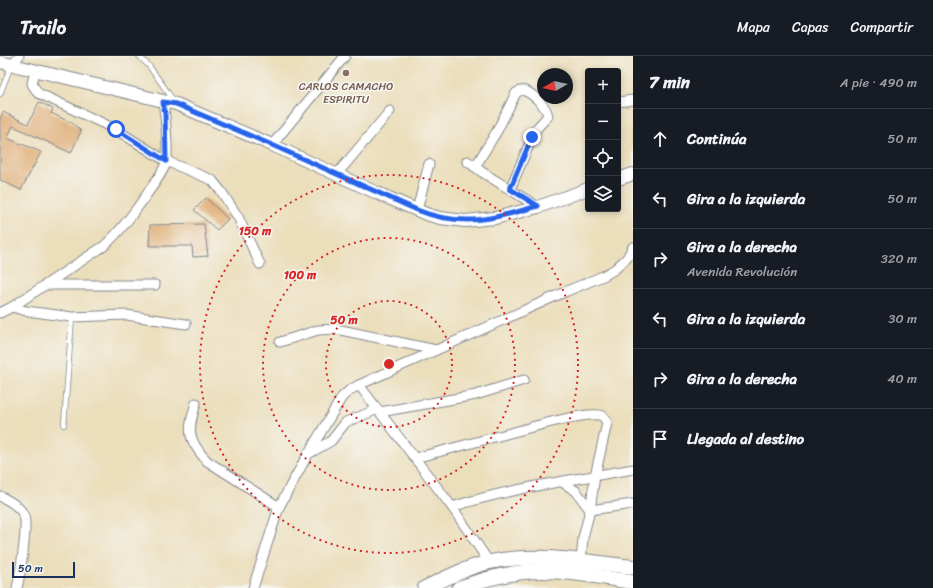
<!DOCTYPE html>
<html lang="es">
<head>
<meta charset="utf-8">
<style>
  :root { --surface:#171b24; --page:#242831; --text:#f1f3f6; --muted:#9ea1a6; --line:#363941 }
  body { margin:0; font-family:Sriracha,sans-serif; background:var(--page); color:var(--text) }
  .controls { position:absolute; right:12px; top:12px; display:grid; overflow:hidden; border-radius:4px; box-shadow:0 2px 6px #0003 }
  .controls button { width:36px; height:36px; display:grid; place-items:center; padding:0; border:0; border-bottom:1px solid var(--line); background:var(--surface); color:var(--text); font:20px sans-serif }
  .compass { position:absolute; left:537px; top:12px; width:36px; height:36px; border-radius:50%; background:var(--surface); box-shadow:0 2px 6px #0003; rotate:261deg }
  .scale { position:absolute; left:12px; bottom:10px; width:63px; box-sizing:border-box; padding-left:4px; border:2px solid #1b2f5e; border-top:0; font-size:11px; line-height:14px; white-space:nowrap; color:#1b2f5e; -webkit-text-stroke:3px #f6f6f2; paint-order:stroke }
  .stop { position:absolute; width:12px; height:12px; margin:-9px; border:3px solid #2563eb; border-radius:50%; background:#fff }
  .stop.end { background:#2563eb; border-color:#fff; box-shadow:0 1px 4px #0008 }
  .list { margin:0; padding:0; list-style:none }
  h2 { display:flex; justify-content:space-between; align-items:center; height:52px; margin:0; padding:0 16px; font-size:17px }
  h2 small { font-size:13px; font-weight:400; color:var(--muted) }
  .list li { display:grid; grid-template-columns:26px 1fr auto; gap:12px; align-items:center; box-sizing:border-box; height:60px; padding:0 16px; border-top:1px solid var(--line) }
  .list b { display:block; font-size:15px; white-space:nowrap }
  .list p { margin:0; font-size:13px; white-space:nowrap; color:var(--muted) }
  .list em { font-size:13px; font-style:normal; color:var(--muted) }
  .icon { flex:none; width:22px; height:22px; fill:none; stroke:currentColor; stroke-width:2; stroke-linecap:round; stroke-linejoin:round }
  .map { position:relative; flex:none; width:633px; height:532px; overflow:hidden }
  header { display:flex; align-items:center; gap:24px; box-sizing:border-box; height:56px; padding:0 20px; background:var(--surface); border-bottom:1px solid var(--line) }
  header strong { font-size:19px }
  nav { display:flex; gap:22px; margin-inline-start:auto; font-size:14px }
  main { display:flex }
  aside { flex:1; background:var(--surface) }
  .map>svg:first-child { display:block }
  .building { fill:#e0ae77 }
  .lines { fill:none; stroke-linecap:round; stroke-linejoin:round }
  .lane-casing { stroke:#83868c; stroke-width:6 }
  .street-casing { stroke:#83868c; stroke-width:11 }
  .secondary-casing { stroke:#83868c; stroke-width:14 }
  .primary-casing { stroke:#83868c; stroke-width:16 }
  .lane { stroke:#fff; stroke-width:4.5 }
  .street { stroke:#fff; stroke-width:9 }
  .secondary { stroke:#fff; stroke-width:12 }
  .primary { stroke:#fff; stroke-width:14 }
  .route { stroke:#2563eb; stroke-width:5 }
  .ring { fill:none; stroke:#d62828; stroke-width:2; stroke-dasharray:2 4 }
  .education-dot { fill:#8d6e63; stroke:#f6f6f2; stroke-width:1.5 }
  .labels { text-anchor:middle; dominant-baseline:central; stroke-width:3; stroke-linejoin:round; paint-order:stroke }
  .education-label { font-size:11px; fill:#785e54; stroke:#f6f6f2 }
  .centre { fill:#d62828; stroke:#f6f6f2; stroke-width:2 }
  .ring-label { font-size:12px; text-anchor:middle; font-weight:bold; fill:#d62828; stroke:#f6f6f2; stroke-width:3; stroke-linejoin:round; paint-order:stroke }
</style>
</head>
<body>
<header>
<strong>Trailo</strong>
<nav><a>Mapa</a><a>Capas</a><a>Compartir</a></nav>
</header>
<main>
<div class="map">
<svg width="633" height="532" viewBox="0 0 633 532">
  <rect width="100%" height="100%" fill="#f6f6f2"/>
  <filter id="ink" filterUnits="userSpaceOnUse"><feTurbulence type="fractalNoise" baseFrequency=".025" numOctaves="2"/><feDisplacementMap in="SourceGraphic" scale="8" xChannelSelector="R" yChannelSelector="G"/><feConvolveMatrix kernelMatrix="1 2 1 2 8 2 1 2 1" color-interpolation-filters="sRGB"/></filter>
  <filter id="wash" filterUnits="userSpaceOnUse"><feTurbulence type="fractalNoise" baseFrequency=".012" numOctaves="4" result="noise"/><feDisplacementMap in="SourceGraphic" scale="16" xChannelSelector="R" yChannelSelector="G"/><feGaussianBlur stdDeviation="0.9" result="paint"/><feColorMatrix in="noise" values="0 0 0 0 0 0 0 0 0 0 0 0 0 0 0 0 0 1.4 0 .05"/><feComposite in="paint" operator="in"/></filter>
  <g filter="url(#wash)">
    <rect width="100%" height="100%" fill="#ebdebb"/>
    <g id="blocks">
      <!-- building -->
      <g class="building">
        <path d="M 39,46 L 53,53 L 51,57 L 72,67 L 81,75 L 71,97 L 13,70 L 7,82 L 41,96 L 21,134 L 0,124 L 0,63 L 3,56 L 28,68 Z"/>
        <path d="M 206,142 L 228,163 L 217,174 L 194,154 Z"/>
        <path d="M 204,168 L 208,200 L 193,201 L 192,190 L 149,190 L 150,169 Z"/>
      </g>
    </g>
  </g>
  <g filter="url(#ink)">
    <use href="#blocks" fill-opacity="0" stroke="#83868c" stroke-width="1"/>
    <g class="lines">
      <defs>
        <g id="lane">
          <path d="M 139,0 L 149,10 L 174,45"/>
          <path d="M 0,38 L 11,10"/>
          <path d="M 64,369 L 72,261"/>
        </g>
        <g id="street">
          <path d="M 12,9 L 19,0"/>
          <path d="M 35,14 L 32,28 L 38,37 L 115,73 L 166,105 L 212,124 L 221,135 L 238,161 L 260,208"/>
          <path d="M 618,46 L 633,44"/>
          <path d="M 272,89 L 345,0"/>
          <path d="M 467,105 L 482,116 L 538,151"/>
          <path d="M 475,111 L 497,75 L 516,37 C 519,35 522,34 525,35 C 533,38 547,51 548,60 L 536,73 L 510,133"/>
          <path d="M 337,118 L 390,55"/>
          <path d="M 417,154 L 429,108"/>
          <path d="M 46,229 L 155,229"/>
          <path d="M 12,251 L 26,255 L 72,261 L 126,259 L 186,268"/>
          <path d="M 0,257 L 12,251 L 104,190 C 121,175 134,157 147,138 C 154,128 162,118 166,107 C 169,95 165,58 163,46"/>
          <path d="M 280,286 L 318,274 L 336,273 L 436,294"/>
          <path d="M 359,329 L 452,451 L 489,506"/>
          <path d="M 196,347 C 188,374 186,382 207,405 L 279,451"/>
          <path d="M 380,356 L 476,339 L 524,324"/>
          <path d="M 308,398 L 331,385 L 346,366 L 378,353"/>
          <path d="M 415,402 C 447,394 479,385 510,377 C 529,372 588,354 603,360 L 607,367 L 595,420 L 590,454 L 583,482 L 581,505"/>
          <path d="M 562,426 L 576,435 L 590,454 L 633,448"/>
          <path d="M 0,440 C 9,445 20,450 24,460 C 28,469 20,520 17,532"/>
          <path d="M 452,451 C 510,432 573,424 633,413"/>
          <path d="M 253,532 L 279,451 L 308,398 L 342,341 L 350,334 L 359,329 L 567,235 L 603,220 L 615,213 L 627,202 L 633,191"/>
        </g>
        <g id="secondary">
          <path d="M 0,6 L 176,48 L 272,89 L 377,137 L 426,158 L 440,162 L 465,165 L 495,162 L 538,151 L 588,133"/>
          <path d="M 618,123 L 633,118"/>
        </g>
        <g id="primary">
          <path d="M 425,532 C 446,522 467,511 490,506 C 537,496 586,506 633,511"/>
          <path d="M 459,532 C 486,522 515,515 544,515 C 573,515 604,522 633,526"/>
        </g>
      </defs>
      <!-- lane casing -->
      <use href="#lane" class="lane-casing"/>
      <!-- street casing -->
      <use href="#street" class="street-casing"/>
      <!-- secondary casing -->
      <use href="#secondary" class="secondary-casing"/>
      <!-- primary casing -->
      <use href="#primary" class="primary-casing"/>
      <!-- lane -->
      <use href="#lane" class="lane"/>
      <!-- street -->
      <use href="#street" class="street"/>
      <!-- secondary -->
      <use href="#secondary" class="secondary"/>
      <!-- primary -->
      <use href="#primary" class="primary"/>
    </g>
  </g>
  <g class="lines" filter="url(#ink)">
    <!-- route -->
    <path class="route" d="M 116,73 L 166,105 L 165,58 L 163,46 L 176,48 L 272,89 L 417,154 C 462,172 494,163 538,150 L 510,133 L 532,81"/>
  </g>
  <!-- distance rings -->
  <g class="ring">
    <circle cx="389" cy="308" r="63"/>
    <circle cx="389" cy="308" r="126"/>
    <circle cx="389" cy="308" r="189"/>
  </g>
  <!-- markers -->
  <circle class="education-dot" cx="346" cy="17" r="4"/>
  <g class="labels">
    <!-- education labels -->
    <g class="education-label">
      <text x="346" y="30">CARLOS CAMACHO<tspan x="346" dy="13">ESPIRITU</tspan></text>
    </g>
  </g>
  <circle cx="389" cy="308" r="6" class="centre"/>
  <g class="ring-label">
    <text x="255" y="179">150 m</text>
    <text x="300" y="223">100 m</text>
    <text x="344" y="268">50 m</text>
  </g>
</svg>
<div class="controls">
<button>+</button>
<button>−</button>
<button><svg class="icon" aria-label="locate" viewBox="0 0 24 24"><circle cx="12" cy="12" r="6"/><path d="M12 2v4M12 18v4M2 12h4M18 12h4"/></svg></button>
<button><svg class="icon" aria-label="layers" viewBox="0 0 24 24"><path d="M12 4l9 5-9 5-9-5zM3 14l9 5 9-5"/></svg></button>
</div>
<svg class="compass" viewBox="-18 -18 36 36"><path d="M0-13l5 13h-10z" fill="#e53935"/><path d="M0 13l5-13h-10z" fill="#9ea1a6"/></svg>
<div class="scale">50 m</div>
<div class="stop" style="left:116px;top:73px"></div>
<div class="stop end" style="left:532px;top:81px"></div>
</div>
<aside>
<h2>7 min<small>A pie · 490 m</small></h2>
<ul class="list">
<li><svg class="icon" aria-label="ahead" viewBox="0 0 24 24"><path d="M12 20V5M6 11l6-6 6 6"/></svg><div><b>Continúa</b></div><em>50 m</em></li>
<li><svg class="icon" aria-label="left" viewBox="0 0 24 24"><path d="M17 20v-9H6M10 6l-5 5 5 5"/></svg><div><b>Gira a la izquierda</b></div><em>50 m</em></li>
<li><svg class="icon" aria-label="right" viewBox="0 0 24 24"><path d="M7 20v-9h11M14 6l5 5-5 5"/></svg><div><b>Gira a la derecha</b><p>Avenida Revolución</p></div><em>320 m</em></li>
<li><svg class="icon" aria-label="left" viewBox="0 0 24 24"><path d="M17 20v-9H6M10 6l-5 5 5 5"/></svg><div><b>Gira a la izquierda</b></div><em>30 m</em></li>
<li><svg class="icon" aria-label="right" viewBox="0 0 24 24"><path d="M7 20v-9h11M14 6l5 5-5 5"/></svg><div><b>Gira a la derecha</b></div><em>40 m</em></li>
<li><svg class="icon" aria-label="arrive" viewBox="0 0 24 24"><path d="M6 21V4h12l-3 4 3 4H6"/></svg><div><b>Llegada al destino</b></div></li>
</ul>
</aside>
</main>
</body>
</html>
